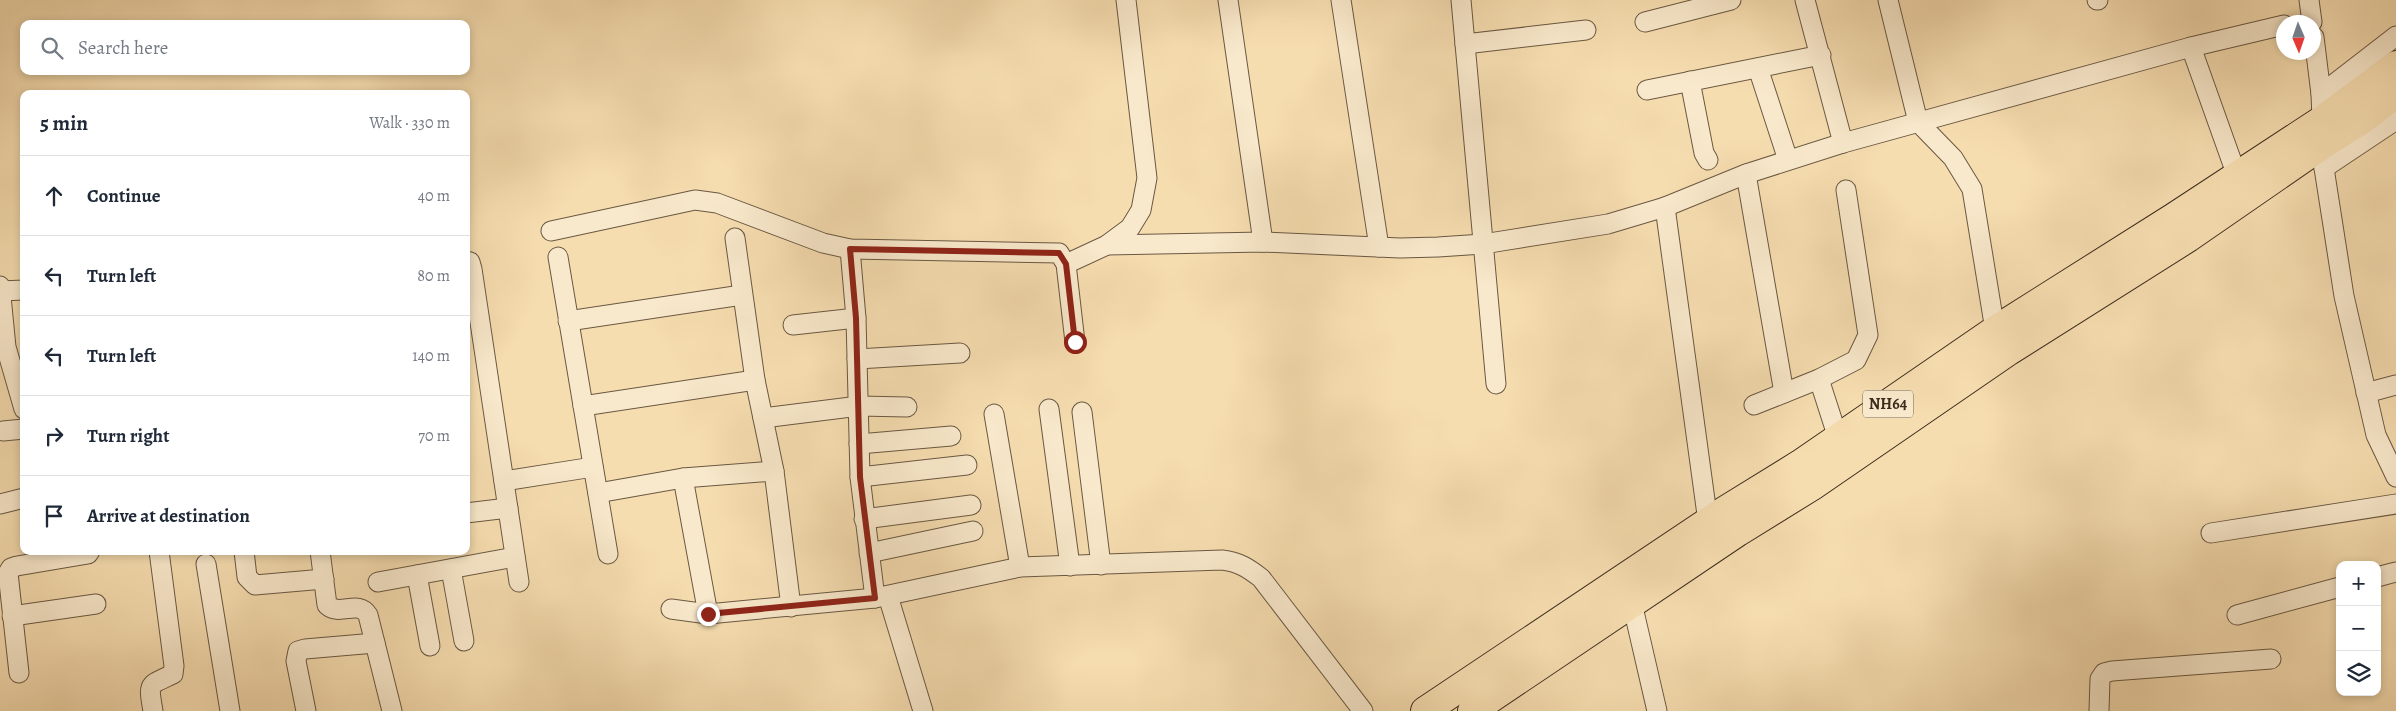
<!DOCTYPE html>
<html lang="en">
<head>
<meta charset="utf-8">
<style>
  :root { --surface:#fff; --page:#f6f6f7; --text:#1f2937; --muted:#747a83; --line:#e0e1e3 }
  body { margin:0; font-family:Alegreya,serif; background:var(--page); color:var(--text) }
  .controls { position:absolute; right:15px; bottom:15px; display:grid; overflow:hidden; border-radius:10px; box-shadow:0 2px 8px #0003 }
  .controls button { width:45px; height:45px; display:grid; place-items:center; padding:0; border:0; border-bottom:1px solid var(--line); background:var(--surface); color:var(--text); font:25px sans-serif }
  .compass { position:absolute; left:2276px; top:15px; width:45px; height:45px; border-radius:50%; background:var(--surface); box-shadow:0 2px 8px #0003; rotate:178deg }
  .stop { position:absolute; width:15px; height:15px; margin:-11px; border:4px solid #8f2418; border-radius:50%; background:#fff }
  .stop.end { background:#8f2418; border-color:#fff; box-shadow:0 1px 5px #0008 }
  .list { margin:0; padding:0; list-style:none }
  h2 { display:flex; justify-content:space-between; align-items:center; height:65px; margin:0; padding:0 20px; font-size:21px }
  h2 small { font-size:16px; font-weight:400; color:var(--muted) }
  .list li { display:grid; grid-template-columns:32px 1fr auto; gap:15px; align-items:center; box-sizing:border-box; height:80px; padding:0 20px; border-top:1px solid var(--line) }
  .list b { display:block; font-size:19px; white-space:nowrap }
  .list em { font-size:16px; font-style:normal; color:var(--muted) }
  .icon { flex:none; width:28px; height:28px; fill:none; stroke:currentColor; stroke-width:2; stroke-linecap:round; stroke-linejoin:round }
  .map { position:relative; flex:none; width:2396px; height:711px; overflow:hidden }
  .search { position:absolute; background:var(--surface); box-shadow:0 2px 8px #0003; left:20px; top:20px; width:450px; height:55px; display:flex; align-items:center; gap:12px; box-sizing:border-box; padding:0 18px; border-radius:10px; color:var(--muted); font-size:19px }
  .panel { position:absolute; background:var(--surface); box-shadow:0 2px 8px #0003; left:20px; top:90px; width:450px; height:465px; border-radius:10px }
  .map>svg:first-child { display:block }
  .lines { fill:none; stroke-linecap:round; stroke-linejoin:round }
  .minor-casing { stroke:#6a5842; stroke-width:21 }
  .highway-casing { stroke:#3b2c1e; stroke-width:30 }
  .minor { stroke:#f9e9cc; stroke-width:19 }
  .highway { stroke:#f6ddb0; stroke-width:28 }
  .route { stroke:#8f2418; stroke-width:6 }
  .labels { text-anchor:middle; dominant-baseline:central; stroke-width:4.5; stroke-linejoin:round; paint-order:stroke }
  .shield { fill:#f9e9cc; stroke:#746552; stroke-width:1 }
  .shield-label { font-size:16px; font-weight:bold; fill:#3b2c1e }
</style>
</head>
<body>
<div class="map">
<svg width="2396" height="711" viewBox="0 0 2396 711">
  <rect width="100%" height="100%" fill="#f6ddb0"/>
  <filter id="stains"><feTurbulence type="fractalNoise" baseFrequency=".004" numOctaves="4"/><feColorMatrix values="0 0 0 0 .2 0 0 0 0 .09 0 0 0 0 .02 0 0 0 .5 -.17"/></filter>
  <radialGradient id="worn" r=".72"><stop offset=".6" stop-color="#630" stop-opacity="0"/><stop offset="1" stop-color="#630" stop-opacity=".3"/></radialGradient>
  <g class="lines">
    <defs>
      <g id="minor">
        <path d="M 1228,0 L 1263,242"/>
        <path d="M 1341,0 L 1379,247"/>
        <path d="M 1461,0 L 1496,384"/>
        <path d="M 1805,0 L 1843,143"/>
        <path d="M 1888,0 L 1918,122 L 1953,158 L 1972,189 L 1995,330"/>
        <path d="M 2097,0 L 2098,0"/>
        <path d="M 2309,0 L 2312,22"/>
        <path d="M 1645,22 L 1731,0"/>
        <path d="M 2314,37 L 2321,94 L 2324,168 L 2344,296 L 2376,435 L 2396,477"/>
        <path d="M 1465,44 L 1586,30"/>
        <path d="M 2191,47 L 2237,176"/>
        <path d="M 1758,68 L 1788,160"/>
        <path d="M 1690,81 L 1704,153 L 1708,160"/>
        <path d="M 1647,90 L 1821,55"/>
        <path d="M 2321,94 L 2396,36"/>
        <path d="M 2324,168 L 2396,120"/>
        <path d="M 1746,174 L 1784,393"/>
        <path d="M 1665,207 L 1708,522"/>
        <path d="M 551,231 L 695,200 L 717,203 L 823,243 L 850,249 L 1059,253 L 1066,264 L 1075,342"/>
        <path d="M 735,238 L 755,380 L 774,471 L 791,607"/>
        <path d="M 1107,245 L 1263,242 L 1400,248 L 1438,247 L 1483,244 L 1608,224 L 1665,207 L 1746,174 L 1843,143 L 2191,47 L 2284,25"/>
        <path d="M 850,249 L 856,318 L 860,477 L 875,598"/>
        <path d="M 558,257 L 608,554"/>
        <path d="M 466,261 L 470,262 L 472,269 L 519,582"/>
        <path d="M 1066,264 L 1107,245 L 1130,228 L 1141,210 L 1147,178 L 1126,0"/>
        <path d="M 0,286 L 6,347 L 24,409"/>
        <path d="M 0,291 L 24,290"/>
        <path d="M 568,321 L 742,295"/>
        <path d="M 793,325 L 856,318"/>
        <path d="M 857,359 L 960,353"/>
        <path d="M 1819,379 L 1838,438"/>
        <path d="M 2366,393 L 2396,385"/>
        <path d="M 1754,405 L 1819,379 L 1856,360 L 1868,335 L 1846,190"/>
        <path d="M 583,406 L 755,380"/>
        <path d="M 1049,409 L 1070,566"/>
        <path d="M 1082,412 L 1101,565"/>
        <path d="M 994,414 L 1020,567"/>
        <path d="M 763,418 L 859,406 L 907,407"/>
        <path d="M 3,431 L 24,429"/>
        <path d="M 859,444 L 951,436"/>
        <path d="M 860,477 L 967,465"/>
        <path d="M 683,478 L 708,614"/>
        <path d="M 504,481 L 593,467"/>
        <path d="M 598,493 L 683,478 L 774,471"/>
        <path d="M 0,504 L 24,498"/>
        <path d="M 466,513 L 508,508"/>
        <path d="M 864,519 L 971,505"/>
        <path d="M 2211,533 L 2396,504"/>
        <path d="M 244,551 L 247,577 L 255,585 L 324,579"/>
        <path d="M 320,551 L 327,605 C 340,617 358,599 368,615 L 392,711"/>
        <path d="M 869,553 L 973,531"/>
        <path d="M 206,564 L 230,711"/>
        <path d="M 451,569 L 464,641"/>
        <path d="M 417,575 L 430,646"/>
        <path d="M 2377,577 L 2396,572"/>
        <path d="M 378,582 L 515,557"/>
        <path d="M 888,596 L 923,711"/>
        <path d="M 1632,603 L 1657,711"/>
        <path d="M 671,609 L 708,614 L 875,598 L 1020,567 L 1222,560 C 1239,562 1248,568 1261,578 L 1363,711"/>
        <path d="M 2237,615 L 2340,587"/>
        <path d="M 12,616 L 96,604"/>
        <path d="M 19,673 L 8,573 L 11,568 L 17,566 L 88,554 L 90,551"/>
        <path d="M 153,711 C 148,682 148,686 173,674 L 174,666 L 159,551"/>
        <path d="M 306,711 L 296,661 L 298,651 L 305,649 L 375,643"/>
        <path d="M 2099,711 L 2100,679 L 2104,673 L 2112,671 L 2271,659"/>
      </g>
      <g id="highway">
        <path d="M 1425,711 L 1724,511 L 1800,464 L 1995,330 L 2174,217 L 2322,120 L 2396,65"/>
        <path d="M 1472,711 L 1738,532 L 1814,485 L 2009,351 L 2188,238 L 2324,144 L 2362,120 L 2396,94"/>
      </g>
    </defs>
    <!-- minor casing -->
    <use href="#minor" class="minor-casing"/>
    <!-- highway casing -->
    <use href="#highway" class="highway-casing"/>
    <!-- minor -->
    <use href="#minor" class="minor"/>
    <!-- highway -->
    <use href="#highway" class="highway"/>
  </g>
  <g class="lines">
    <!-- route -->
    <path class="route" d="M 708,614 L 875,598 L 860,477 L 856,318 L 850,249 L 1059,253 L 1066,264 L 1075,342"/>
  </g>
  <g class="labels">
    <!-- shield labels -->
    <rect class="shield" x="1863" y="390.5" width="50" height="27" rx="4"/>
    <g class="shield-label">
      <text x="1888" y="404">NH64</text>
    </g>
  </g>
  <rect width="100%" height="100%" filter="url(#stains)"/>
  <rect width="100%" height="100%" fill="url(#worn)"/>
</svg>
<div class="controls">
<button>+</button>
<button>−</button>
<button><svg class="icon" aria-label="layers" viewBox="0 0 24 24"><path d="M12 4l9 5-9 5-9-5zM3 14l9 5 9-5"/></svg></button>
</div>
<svg class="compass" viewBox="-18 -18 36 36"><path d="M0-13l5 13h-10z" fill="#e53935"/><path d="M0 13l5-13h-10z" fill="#747a83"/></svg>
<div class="stop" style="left:1075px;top:342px"></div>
<div class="stop end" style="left:708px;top:614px"></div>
<div class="search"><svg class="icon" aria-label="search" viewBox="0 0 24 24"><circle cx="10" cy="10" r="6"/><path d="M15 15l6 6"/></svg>Search here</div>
<section class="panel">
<h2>5 min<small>Walk · 330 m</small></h2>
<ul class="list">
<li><svg class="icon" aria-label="ahead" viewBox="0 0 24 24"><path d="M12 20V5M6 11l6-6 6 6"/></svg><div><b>Continue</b></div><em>40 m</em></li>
<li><svg class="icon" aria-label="left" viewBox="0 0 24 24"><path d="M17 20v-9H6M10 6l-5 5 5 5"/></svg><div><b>Turn left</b></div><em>80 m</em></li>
<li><svg class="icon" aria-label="left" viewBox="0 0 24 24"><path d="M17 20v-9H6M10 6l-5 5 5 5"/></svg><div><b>Turn left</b></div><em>140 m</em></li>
<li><svg class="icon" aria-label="right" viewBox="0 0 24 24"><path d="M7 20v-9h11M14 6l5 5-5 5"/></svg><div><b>Turn right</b></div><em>70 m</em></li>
<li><svg class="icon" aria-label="arrive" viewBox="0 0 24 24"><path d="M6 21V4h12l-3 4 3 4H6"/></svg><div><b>Arrive at destination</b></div></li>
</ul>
</section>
</div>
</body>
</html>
